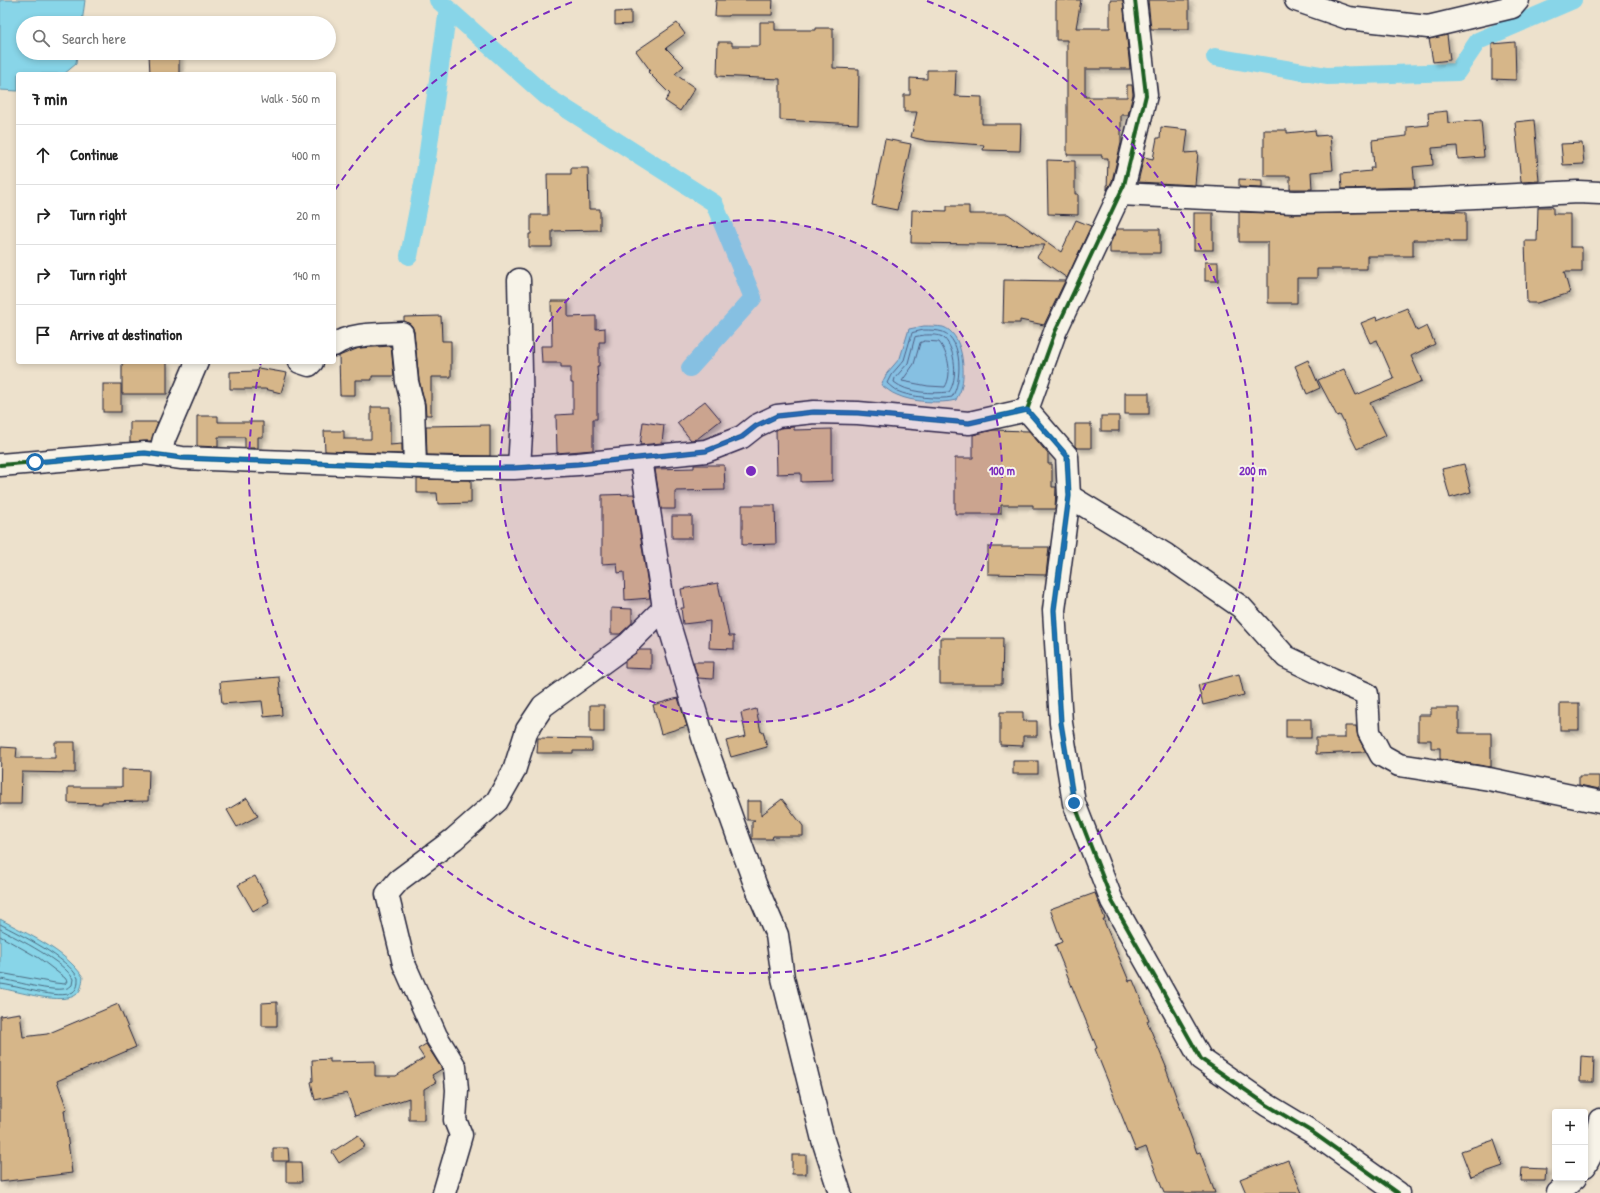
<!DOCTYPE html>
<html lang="en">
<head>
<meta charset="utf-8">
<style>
  :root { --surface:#fff; --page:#f2f2f2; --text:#222; --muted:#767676; --line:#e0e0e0 }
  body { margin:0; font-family:"Patrick Hand",sans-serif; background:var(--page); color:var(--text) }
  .controls { position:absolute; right:12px; bottom:12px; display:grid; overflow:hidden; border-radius:4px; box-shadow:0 2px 6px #0003 }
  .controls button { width:36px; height:36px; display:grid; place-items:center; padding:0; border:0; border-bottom:1px solid var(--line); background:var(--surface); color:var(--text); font:20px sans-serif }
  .stop { position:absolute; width:12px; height:12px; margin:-9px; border:3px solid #1f6fb2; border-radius:50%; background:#fff }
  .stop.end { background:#1f6fb2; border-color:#fff; box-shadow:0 1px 4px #0008 }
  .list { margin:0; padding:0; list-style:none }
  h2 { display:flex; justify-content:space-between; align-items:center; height:52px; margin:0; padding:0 16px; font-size:17px }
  h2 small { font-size:13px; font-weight:400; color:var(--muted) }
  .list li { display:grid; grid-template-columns:26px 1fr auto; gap:12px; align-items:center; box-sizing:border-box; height:60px; padding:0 16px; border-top:1px solid var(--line) }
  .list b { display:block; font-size:15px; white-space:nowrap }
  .list em { font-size:13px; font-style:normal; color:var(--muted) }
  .icon { flex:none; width:22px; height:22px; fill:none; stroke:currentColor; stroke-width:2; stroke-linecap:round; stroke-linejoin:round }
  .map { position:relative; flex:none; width:1600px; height:1193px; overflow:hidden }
  .search { position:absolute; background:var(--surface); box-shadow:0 2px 6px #0003; left:16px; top:16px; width:320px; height:44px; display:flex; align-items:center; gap:10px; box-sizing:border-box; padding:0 14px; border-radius:22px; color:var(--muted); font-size:15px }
  .panel { position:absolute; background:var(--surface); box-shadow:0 2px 6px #0003; left:16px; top:72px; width:320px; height:292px; border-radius:4px }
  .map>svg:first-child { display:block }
  .water { fill:#88d5e8; stroke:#5f8da3 }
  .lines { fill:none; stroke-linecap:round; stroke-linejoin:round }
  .shore { stroke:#4b6a80; stroke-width:1 }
  .canal { stroke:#88d5e8; stroke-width:18 }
  .building { fill:#d6b689; stroke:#22223b; filter:url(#shadow) }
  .minor-casing { stroke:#22223b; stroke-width:25 }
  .minor { stroke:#f7f3e8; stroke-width:22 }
  .cycleway-casing { stroke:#f7f3e8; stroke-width:6 }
  .cycleway { stroke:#1b5e20; stroke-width:4 }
  .route { stroke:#1f6fb2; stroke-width:5 }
  .ring { fill:none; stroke:#7b2cbf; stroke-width:2; stroke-dasharray:7 5 }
  .centre { fill:#7b2cbf; stroke:#f7f3e8; stroke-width:2 }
  .ring-label { font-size:12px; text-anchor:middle; font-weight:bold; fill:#7b2cbf; stroke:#f7f3e8; stroke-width:4; stroke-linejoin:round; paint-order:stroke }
</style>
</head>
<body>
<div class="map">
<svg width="1600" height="1193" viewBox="0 0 1600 1193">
  <defs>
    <filter id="shadow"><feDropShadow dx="3.5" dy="3.5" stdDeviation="2" flood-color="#0004"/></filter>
  </defs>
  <rect width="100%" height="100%" fill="#ede1cc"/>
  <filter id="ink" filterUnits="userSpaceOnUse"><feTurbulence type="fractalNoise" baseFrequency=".025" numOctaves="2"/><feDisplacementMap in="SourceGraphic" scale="8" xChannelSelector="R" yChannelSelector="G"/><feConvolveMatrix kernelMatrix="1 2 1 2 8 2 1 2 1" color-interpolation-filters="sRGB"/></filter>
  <g filter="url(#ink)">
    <!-- water -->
    <g class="water">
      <path d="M 0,0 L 85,0 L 82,23 L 23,23 L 23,53 L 77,53 L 76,64 L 64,74 L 18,74 L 18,91 L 0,90 Z"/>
      <path d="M 924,326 C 930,326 937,326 943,327 C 963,333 966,372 961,389 C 960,393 957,397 956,400 C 941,404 911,402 897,395 C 891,393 886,388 881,385 L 887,373 L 900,358 L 909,329 Z"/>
      <path d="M 0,919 C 27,934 65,950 83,977 C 82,983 82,989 77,994 C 64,1006 17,991 0,988 Z"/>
    </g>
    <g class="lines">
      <!-- shore -->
      <g class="shore">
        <path d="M 924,330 C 930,330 937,330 943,332 C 963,340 962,382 952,397 C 940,400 909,397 897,391 C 894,389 890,386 887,383 L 891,375 L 904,360 L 912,333 Z"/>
        <path d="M 925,335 C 930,335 939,334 944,338 C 956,350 958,379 949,392 C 932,394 907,393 894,382 L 895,378 L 908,363 L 915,337 Z"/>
        <path d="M 925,341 L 939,342 C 948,353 953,374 945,387 L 928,386 L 902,381 L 914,364 L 920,343 Z"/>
        <path d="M 0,924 C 21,935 68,958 78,978 C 78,984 78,988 73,992 C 60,1001 16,985 0,984"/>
        <path d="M 0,929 C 18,939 65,962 73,979 L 72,985 C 62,997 15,980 0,979"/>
        <path d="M 0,936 L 39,958 L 65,978 L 67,981 L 65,984 L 55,983 L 0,973"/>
      </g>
      <!-- canal -->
      <g class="canal">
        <path d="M 438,0 L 546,96 L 714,203 L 753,298 L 690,368"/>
        <path d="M 1215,57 L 1327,76 L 1457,72 L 1478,41 L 1573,0"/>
        <path d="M 409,256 L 425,173 L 448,9"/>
      </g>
    </g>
    <!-- building -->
    <g class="building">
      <path d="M 716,0 L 773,0 L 772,15 L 729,15 L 729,16 L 715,16 Z"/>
      <path d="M 1056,0 L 1081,0 L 1076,28 L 1110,28 L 1110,0 L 1123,0 L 1130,69 L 1085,69 L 1085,97 L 1127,97 L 1127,85 L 1132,85 L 1133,94 L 1128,115 L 1121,115 L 1121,143 L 1112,181 L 1107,190 L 1108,158 L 1102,158 L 1102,155 L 1067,155 L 1067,40 L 1056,40 Z"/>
      <path d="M 1148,0 L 1189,0 L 1189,29 L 1151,29 Z"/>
      <path d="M 631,11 L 631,24 L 615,25 L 615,12 Z"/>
      <path d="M 760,22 L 775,22 L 775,30 L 816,30 L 816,28 L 833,28 L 833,68 L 859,69 L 858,124 L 780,120 L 780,79 L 717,76 L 718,42 L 732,42 L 732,46 L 760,46 Z"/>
      <path d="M 677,23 L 685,34 L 666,48 L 684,66 L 675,74 L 695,88 L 680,111 L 665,101 L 670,94 L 648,72 L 650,70 L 636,51 Z"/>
      <path d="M 1447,35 L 1450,60 L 1433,62 L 1429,39 Z"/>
      <path d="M 1515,42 L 1516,80 L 1492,79 L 1492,44 Z"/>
      <path d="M 149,54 L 179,54 L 179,74 L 150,74 Z"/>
      <path d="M 927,70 L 956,70 L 955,96 L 982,97 L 982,124 L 1021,124 L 1020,151 L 983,150 L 984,145 L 927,141 L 911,137 L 917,112 L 904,112 L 904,95 L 910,95 L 910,78 L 927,79 Z"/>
      <path d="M 1447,111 L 1448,123 L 1481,120 L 1484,157 L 1458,159 L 1457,146 L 1432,148 L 1433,165 L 1413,167 L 1415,187 L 1342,189 L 1341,174 L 1371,171 L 1370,168 L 1374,168 L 1372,140 L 1407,136 L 1407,127 L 1429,125 L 1428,113 Z"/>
      <path d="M 1534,120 L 1539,181 L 1521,182 L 1515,122 Z"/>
      <path d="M 1161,127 L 1188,130 L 1185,153 L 1198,152 L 1195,185 L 1138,182 L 1144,157 L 1153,159 L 1157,138 L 1160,138 Z"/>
      <path d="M 1264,130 L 1287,130 L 1287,133 L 1315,130 L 1316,136 L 1330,135 L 1333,170 L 1311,172 L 1312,189 L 1290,189 L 1290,176 L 1264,176 Z"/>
      <path d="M 885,139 L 911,144 L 897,210 L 872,205 Z"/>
      <path d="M 1582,143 L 1584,164 L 1563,165 L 1561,144 Z"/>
      <path d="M 1047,160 L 1075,161 L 1075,194 L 1078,194 L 1078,215 L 1048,214 Z"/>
      <path d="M 571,168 L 588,168 L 589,209 L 600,209 L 600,230 L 552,231 L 552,247 L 529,247 L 529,234 L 531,234 L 531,215 L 548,215 L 547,174 L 571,174 Z"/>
      <path d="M 1239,179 L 1262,180 L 1262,188 L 1239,187 Z"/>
      <path d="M 947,206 L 969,206 L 969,214 L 1008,214 L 1061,252 L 1076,220 L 1091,226 L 1067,278 L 1037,257 L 1045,245 L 911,243 L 912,210 L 947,211 Z"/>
      <path d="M 1538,207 L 1553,207 L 1553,214 L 1570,214 L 1570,247 L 1582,247 L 1582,272 L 1564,272 L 1570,293 L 1537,303 L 1527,303 L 1525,241 L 1537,241 Z"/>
      <path d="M 1444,211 L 1466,212 L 1466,242 L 1450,242 L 1450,240 L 1413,240 L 1413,256 L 1367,256 L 1367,269 L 1317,269 L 1317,278 L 1297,278 L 1297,303 L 1268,303 L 1268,242 L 1239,242 L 1239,212 L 1295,214 Z"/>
      <rect x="1194" y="213" width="19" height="37"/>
      <path d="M 1117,229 L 1160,229 L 1160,253 L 1110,253 L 1110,244 Z"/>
      <rect x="1205" y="262" width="13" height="19"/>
      <path d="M 1004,280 L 1065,281 L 1044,325 L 1020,320 L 1020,323 L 1003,323 Z"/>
      <path d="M 551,301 L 568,301 L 568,317 L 596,316 L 596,329 L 605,328 L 605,342 L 599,342 L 599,366 L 597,366 L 598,383 L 597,383 L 597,419 L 593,419 L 593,450 L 557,453 L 556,415 L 573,414 L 573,383 L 571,383 L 571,367 L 561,367 L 561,363 L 542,363 L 541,346 L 552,346 Z"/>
      <path d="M 1407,308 L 1417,331 L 1427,326 L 1435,344 L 1411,356 L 1422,381 L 1370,403 L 1386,435 L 1357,449 L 1340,415 L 1337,416 L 1318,380 L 1344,369 L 1356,395 L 1394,379 L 1377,340 L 1370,343 L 1361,323 L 1376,317 L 1377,320 Z"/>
      <path d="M 441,316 L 442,341 L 451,341 L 451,377 L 431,377 L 431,415 L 426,415 L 425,403 L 419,380 L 414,332 L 412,326 L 404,321 L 404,317 Z"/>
      <path d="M 391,346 L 394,376 L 372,376 L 372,380 L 355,380 L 355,395 L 340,395 L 339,356 L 359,348 Z"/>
      <path d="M 1308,360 L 1320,388 L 1307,394 L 1295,366 Z"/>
      <path d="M 135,362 L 167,362 L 167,394 L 122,394 L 122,363 Z"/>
      <path d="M 258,368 L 287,373 L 281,393 L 265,389 L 230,389 L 230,372 L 257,371 Z"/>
      <rect x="103" y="384" width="18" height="28"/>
      <rect x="1125" y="393" width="24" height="21"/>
      <path d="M 705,401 L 721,420 L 697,439 L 691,440 L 677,423 Z"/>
      <path d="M 371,407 L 390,407 L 390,445 L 402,444 L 402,454 L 325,451 L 324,431 L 344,431 L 344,439 L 371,439 Z"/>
      <path d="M 197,416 L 218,416 L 218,422 L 263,422 L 263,437 L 258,437 L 258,448 L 245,448 L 245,437 L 218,437 L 218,447 L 197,446 Z"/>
      <rect x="1101" y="416" width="18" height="15"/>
      <path d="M 130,422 L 158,422 L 151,441 L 130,442 Z"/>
      <path d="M 643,422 L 664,425 L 662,443 L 640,445 Z"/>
      <path d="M 1075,424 L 1091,424 L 1091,448 L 1077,448 L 1075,446 Z"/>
      <path d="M 490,425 L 490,456 L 427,455 L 426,426 Z"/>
      <path d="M 794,427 L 794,430 L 832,429 L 832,481 L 801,482 L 801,473 L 777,474 L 776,430 L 780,428 Z"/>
      <path d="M 993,430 L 1029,431 L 1048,454 L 1048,464 L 1052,464 L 1052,487 L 1056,487 L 1055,509 L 1033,509 L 1033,505 L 1001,505 L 1001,514 L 955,514 L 955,458 L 973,458 L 973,435 Z"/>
      <path d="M 1464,464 L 1471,492 L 1450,498 L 1442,469 Z"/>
      <path d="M 694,465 L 724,465 L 725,490 L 675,491 L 675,509 L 661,509 L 655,469 L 694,468 Z"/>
      <path d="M 417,479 L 471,480 L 471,503 L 438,504 L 437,493 L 417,493 Z"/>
      <path d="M 634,494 L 650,598 L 625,600 L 624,572 L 618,573 L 617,563 L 602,564 L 602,495 Z"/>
      <path d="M 742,505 L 775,505 L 776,544 L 742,545 Z"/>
      <rect x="672" y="516" width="20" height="22"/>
      <path d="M 988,547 L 1049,547 L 1046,575 L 988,574 Z"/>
      <path d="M 718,583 L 729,636 L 734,636 L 734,649 L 709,648 L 710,621 L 683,624 L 681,608 L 684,608 L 681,589 Z"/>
      <path d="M 611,608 L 632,609 L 632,623 L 620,634 L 611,634 Z"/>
      <path d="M 940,638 L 1003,638 L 1002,684 L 940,684 Z"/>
      <path d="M 639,650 L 651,650 L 651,669 L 625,668 L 625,661 Z"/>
      <path d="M 693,662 L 714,662 L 713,679 L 698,678 Z"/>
      <path d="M 1239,674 L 1244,695 L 1203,705 L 1198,685 Z"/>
      <path d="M 279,677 L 282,715 L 264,717 L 262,701 L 222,704 L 220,682 Z"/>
      <path d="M 678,698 L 687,726 L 661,734 L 653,705 Z"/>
      <rect x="1560" y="703" width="19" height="27"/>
      <rect x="590" y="705" width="14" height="27"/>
      <path d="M 1431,708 L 1459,708 L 1459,733 L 1491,733 L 1491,767 L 1440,759 L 1440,748 L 1431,748 L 1431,740 L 1418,740 L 1418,715 L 1431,715 Z"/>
      <path d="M 756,709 L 761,732 L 763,731 L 767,747 L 731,757 L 726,741 L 746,736 L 741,713 Z"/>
      <path d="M 1000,712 L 1023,712 L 1023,721 L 1037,721 L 1037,736 L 1023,736 L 1023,746 L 1000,745 Z"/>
      <rect x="1286" y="719" width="25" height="19"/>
      <path d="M 1345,726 L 1356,726 L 1358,737 L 1366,752 L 1316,754 L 1316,738 L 1345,738 Z"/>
      <path d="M 538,738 L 592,739 L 592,751 L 573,751 L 573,753 L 537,753 Z"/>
      <path d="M 55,742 L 75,742 L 75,773 L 22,772 L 21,804 L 0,804 L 1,747 L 17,748 L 16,758 L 55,758 Z"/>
      <rect x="1013" y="761" width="25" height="13"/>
      <path d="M 122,769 L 149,770 L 148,801 L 102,802 L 102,804 L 68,803 L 68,787 L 122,787 Z"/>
      <path d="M 1579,776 L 1600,776 L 1600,789 L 1579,785 Z"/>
      <path d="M 247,798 L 258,816 L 237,827 L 227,810 Z"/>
      <path d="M 782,799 L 803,826 L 803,836 L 773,836 L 772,839 L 752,839 L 752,822 L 755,820 L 747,820 L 747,801 L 761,801 L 761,815 Z"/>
      <path d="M 255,876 L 269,902 L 253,911 L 238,885 Z"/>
      <path d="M 1095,893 L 1105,919 L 1103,919 L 1129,981 L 1133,980 L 1149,1020 L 1147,1021 L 1167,1069 L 1166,1069 L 1197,1153 L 1200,1152 L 1215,1193 L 1164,1193 L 1146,1147 L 1136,1151 L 1095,1049 L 1097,1048 L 1055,945 L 1062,942 L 1050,909 Z"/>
      <path d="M 277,1002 L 277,1026 L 262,1026 L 262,1003 Z"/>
      <path d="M 118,1004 L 136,1047 L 57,1081 L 67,1109 L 64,1110 L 72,1173 L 0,1182 L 0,1016 L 20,1013 L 23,1037 L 47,1034 Z"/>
      <path d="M 426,1044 L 442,1069 L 432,1075 L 436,1082 L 424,1089 L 424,1120 L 409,1120 L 409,1098 L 355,1116 L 347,1093 L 315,1100 L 311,1082 L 313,1081 L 312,1060 L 330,1059 L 330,1062 L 375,1061 L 375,1076 L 396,1076 L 424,1058 L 418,1049 Z"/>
      <path d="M 1581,1056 L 1594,1057 L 1593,1082 L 1580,1082 Z"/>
      <path d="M 358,1135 L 365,1146 L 339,1163 L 332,1152 Z"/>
      <path d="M 1494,1140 L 1503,1166 L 1471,1177 L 1461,1151 Z"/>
      <path d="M 273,1148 L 288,1148 L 289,1161 L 273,1161 Z"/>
      <rect x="792" y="1155" width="14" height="19"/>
      <path d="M 1288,1160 L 1302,1193 L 1246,1193 L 1240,1179 Z"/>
      <path d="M 286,1162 L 301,1162 L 302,1182 L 286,1182 Z"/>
      <path d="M 1522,1168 L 1546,1169 L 1545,1181 L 1521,1181 Z"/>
    </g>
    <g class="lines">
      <defs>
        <g id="minor">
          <path d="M 1135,0 L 1146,95 L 1124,185 L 1055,332 L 1027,410 L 1067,456 L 1069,496 L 1054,610 L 1061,723 L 1074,803 L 1112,901 L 1201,1059 L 1267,1105 L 1312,1132 L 1398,1193"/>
          <path d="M 1296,0 L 1348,18 L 1428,27 L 1512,7 L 1518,0"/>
          <path d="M 1119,194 L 1295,202 L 1415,200 L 1578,192 L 1600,193"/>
          <path d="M 519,280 L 522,418 L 519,467"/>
          <path d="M 334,345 C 349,333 383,334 402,333 L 407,382 L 413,406 L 415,466"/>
          <path d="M 300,362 L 309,365 L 312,362"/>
          <path d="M 160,455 L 164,439 L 197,362"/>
          <path d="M 641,459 L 664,608 L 705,744 L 755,884 L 777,935 L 783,978 L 823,1140 L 840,1193"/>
          <path d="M 0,465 L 145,453 L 182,458 L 451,468 L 514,468 L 578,464 L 706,451 L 742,437 L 756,426 L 777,416 L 814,412 L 858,413 L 969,423 L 1027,410"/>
          <path d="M 1069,496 L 1166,555 L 1241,607 L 1286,657 L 1332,679 L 1367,694 L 1369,732 L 1381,755 L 1399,765 L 1489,779 L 1600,802"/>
          <path d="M 1585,1166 L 1594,1149 L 1600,1120"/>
          <path d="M 444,1193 L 461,1135 L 455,1120 L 457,1090 L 455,1067 L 436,1036 L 404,964 L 387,894 L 399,880 L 454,839 L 497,801 L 514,771 L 527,730 L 543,706 L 628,644 L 664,608"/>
          <path d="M 1558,1193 L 1575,1178"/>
        </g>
      </defs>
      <!-- minor casing -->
      <use href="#minor" class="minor-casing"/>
      <!-- minor -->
      <use href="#minor" class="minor"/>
      <defs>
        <g id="cycleway">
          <path d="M 1135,0 L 1146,95 L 1124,185 L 1055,332 L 1027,410 L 1067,456 L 1069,496 L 1054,610 L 1061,723 L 1074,803 L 1112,901 L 1201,1059 L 1267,1105 L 1312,1132 L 1398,1193"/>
          <path d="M 0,465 L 145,453 L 182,458 L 451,468 L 514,468 L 578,464 L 706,451 L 742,437 L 756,426 L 777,416 L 814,412 L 858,413 L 969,423 L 1027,410"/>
        </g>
      </defs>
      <!-- cycleway casing -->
      <use href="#cycleway" class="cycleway-casing"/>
      <!-- cycleway -->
      <use href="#cycleway" class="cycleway"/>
    </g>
  </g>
  <g class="lines" filter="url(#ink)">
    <!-- route -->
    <path class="route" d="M 35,462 L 145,453 L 182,458 L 451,468 L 514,468 L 578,464 L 706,451 L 742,437 L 756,426 L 777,416 L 814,412 L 858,413 L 969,423 L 1027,410 L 1067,456 L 1069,496 L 1054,610 L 1061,723 L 1074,803"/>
  </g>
  <!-- distance rings -->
  <circle cx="751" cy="471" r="251" fill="#7b2cbf" fill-opacity=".12"/>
  <g class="ring">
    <circle cx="751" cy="471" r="251"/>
    <path d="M335 190A502 502 0 0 1 575 1M927 1A502 502 0 1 1 261 362"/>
  </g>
  <circle cx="751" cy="471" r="6" class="centre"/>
  <g class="ring-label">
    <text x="1002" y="475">100 m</text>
    <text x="1253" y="475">200 m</text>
  </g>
</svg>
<div class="controls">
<button>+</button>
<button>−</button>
</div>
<div class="stop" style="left:35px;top:462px"></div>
<div class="stop end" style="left:1074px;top:803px"></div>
<div class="search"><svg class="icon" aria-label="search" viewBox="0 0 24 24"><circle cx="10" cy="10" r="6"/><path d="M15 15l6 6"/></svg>Search here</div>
<section class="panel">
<h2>7 min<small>Walk · 560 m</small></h2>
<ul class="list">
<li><svg class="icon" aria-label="ahead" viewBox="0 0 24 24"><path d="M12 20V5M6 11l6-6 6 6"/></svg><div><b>Continue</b></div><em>400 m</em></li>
<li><svg class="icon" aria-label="right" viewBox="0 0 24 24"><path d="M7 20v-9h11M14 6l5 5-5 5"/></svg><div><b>Turn right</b></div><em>20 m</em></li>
<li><svg class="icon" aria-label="right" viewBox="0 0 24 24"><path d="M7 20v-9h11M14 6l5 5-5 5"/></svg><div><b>Turn right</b></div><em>140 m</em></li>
<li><svg class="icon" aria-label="arrive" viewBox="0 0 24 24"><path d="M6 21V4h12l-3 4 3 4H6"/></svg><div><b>Arrive at destination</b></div></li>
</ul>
</section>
</div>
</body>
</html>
